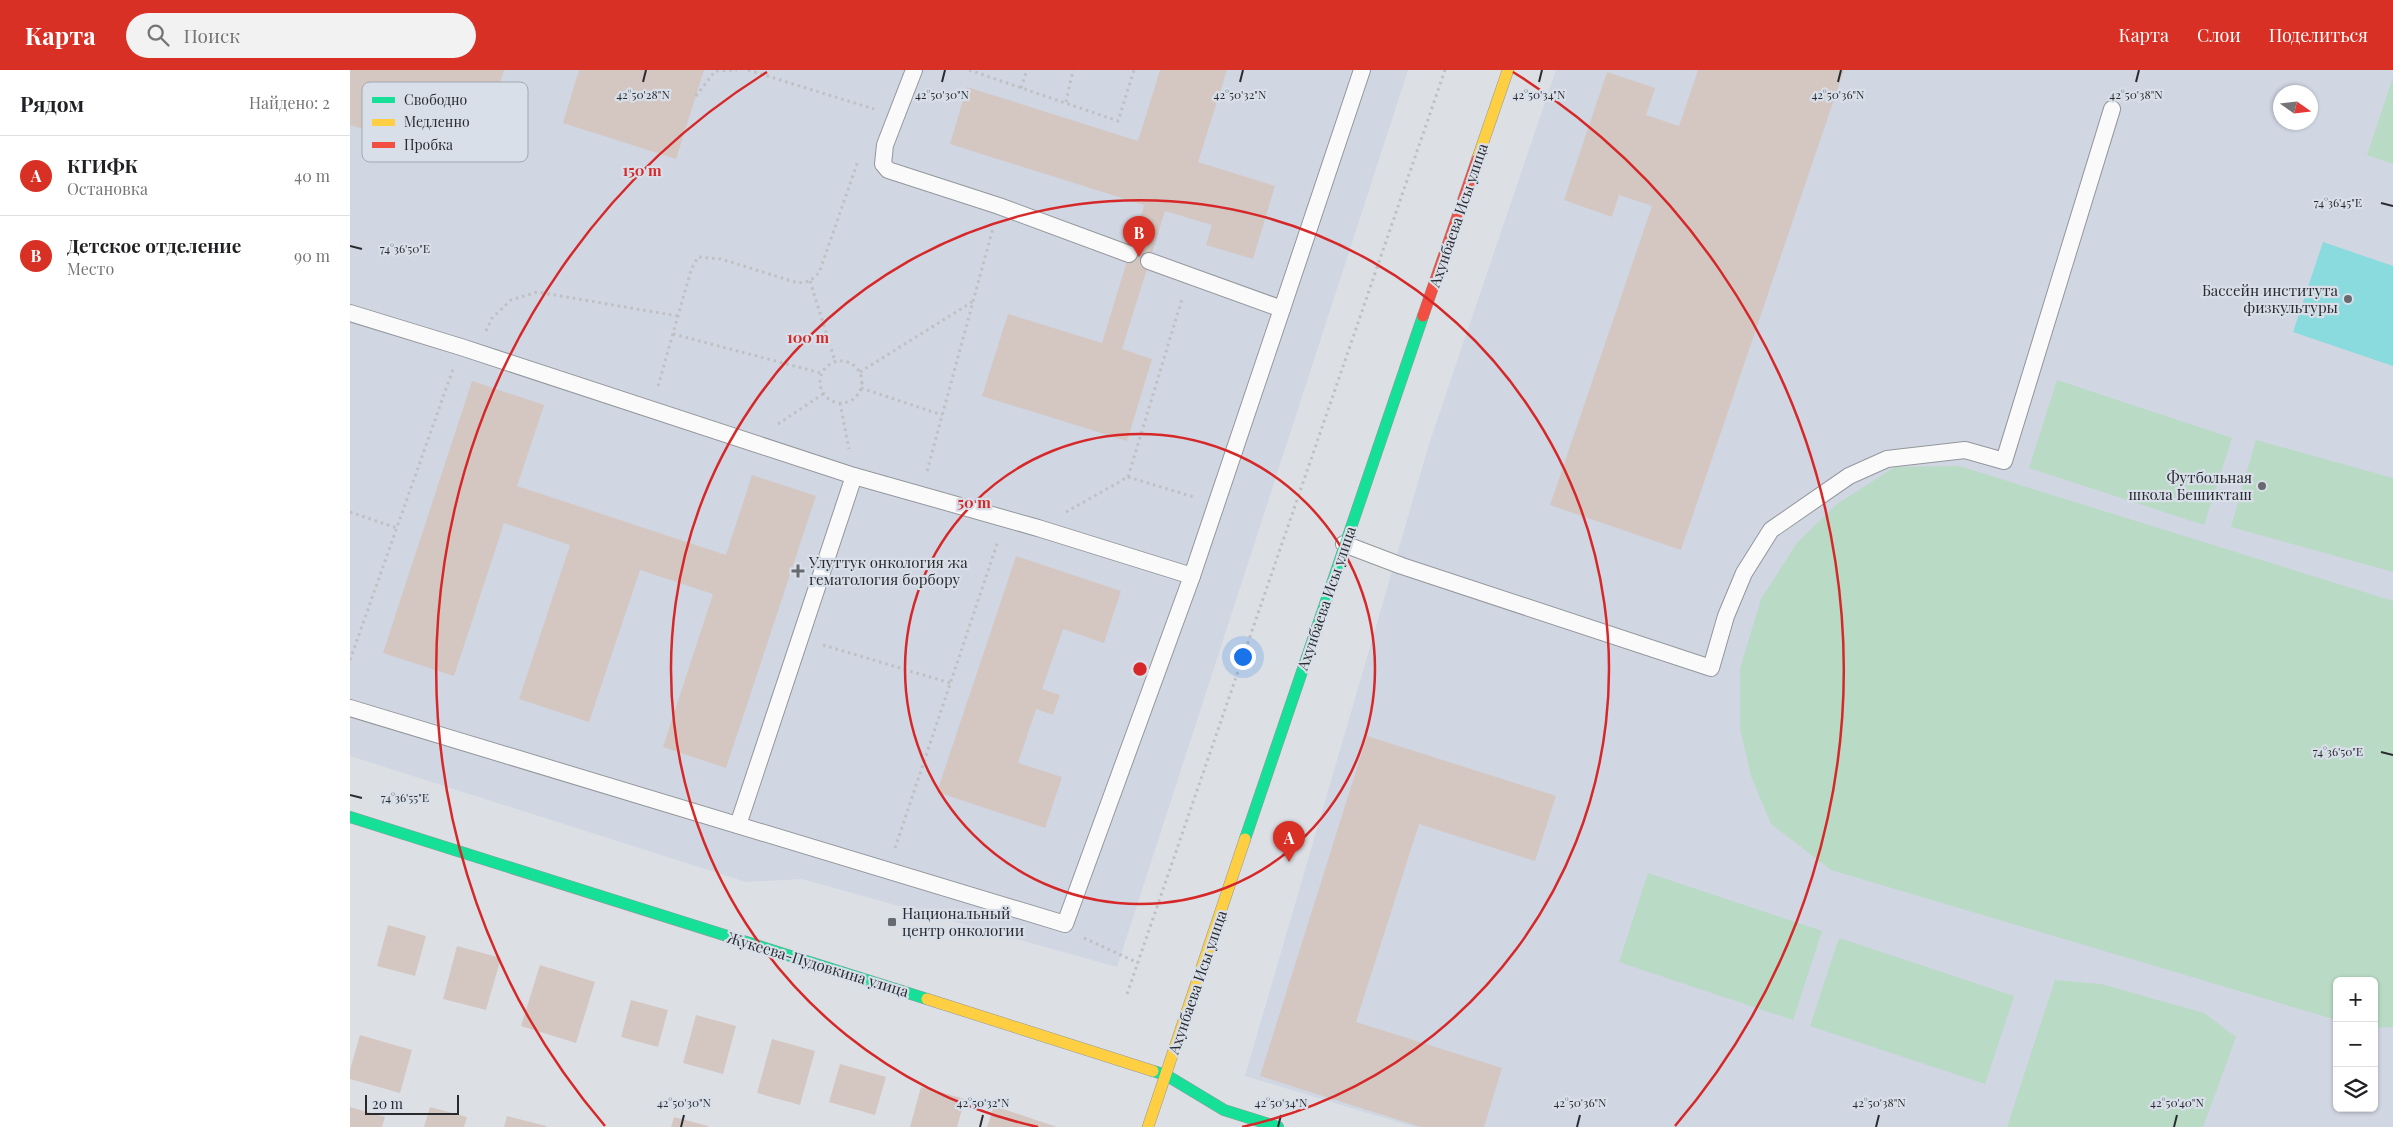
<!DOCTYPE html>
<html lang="ru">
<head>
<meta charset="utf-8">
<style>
  :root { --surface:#fff; --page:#f2f2f2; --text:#202124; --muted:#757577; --line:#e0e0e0; --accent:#d93025 }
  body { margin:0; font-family:"Playfair Display",serif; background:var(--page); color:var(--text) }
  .controls { position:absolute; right:15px; bottom:15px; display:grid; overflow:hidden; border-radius:8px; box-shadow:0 1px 4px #0004 }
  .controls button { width:45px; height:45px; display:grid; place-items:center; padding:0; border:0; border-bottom:1px solid var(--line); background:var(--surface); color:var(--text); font:25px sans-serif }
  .compass { position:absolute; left:1923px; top:15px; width:45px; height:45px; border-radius:50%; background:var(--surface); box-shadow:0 1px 4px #0004; rotate:104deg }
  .scale { position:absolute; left:15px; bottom:12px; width:94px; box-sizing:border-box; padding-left:5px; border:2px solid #292b2f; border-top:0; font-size:14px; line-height:18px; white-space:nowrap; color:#292b2f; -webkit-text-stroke:4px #d8dfe9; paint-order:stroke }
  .you { position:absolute; left:892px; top:586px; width:18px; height:18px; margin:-12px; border:4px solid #fff; border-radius:50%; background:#1a73e8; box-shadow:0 0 0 8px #1a73e833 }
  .badge { display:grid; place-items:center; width:32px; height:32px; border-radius:50%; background:var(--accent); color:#fff; font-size:16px; font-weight:700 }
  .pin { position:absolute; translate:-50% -41px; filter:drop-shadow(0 1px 2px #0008) }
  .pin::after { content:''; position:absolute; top:26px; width:18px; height:15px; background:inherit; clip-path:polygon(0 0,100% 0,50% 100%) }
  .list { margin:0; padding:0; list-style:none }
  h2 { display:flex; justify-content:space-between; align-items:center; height:65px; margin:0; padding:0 20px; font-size:21px }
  h2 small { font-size:16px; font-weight:400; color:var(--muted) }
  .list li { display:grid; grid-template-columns:32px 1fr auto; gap:15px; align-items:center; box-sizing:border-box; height:80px; padding:0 20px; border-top:1px solid var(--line) }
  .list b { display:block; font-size:19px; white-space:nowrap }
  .list p { margin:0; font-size:16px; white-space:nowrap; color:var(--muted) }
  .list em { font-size:16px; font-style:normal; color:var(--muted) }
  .icon { flex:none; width:28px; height:28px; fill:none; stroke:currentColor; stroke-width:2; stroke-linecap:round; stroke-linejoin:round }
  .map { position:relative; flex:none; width:2043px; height:1057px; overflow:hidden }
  header { display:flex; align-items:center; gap:30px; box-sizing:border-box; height:70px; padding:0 25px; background:var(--accent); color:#fff }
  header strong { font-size:24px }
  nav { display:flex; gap:28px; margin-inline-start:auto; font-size:18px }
  .search { width:350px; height:45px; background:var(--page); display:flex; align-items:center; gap:12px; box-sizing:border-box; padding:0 18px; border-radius:28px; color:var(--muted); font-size:19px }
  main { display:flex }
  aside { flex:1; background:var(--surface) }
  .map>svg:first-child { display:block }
  .built { fill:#d0d6e2; fill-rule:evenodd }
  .green { fill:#b9dac4 }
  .water { fill:#89dbdd }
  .building { fill:#d4c7c2 }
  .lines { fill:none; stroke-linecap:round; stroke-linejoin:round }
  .lane-casing { stroke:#94979b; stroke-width:18 }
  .fast-casing { stroke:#94979b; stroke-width:12 }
  .slow-casing { stroke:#94979b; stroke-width:12 }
  .jam-casing { stroke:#94979b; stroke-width:12 }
  .path { stroke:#bfc0c2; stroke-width:3; stroke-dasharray:2.5 4; stroke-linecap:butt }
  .lane { stroke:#fafafb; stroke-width:16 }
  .fast { stroke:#16e098; stroke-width:11 }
  .slow { stroke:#ffcf43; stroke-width:11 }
  .jam { stroke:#f24e42; stroke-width:11 }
  .ticks { fill:none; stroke:#292b2f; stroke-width:2 }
  .ring { fill:none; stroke:#d62828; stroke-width:2.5 }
  .poi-dot { fill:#686a6f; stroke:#d8dfe9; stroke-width:2 }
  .labels { text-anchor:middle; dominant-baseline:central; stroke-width:4.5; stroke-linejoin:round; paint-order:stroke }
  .street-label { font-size:15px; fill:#292b2f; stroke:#d8dfe9 }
  .poi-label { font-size:15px; fill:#292b2f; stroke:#d8dfe9; text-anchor:end }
  .key { fill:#d8dfe9; stroke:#a4a9b1; stroke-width:1 }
  .key-label { font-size:14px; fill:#292b2f }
  .ticks-label { font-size:12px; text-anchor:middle; fill:#292b2f; stroke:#d8dfe9; stroke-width:4.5; stroke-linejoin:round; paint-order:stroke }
  .centre { fill:#d62828; stroke:#d8dfe9; stroke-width:2.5 }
  .ring-label { font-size:15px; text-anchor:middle; font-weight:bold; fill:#d62828; stroke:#d8dfe9; stroke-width:4.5; stroke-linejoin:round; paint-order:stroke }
</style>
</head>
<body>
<header>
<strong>Карта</strong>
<div class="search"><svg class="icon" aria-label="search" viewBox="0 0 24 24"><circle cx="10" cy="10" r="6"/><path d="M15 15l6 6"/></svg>Поиск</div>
<nav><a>Карта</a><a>Слои</a><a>Поделиться</a></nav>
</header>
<main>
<aside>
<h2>Рядом<small>Найдено: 2</small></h2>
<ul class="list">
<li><span class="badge">A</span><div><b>КГИФК</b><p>Остановка</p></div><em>40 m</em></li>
<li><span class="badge">B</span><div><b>Детское отделение</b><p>Место</p></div><em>90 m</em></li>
</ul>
</aside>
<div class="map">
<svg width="2043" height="1057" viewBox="0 0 2043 1057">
  <rect width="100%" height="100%" fill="#dce0e5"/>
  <!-- built -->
  <g class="built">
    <path d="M 0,0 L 1058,0 L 767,897 L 452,809 L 396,812 L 0,686 Z"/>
    <path d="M 1206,0 L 2043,0 L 2043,1057 L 1064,1057 L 895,1006 L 1080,371 ZM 1930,22 L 1960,22 L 1960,52 L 1930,52 ZM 1987,911 L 2024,911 L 2024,1038 L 1987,1038 Z"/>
  </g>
  <!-- green -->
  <g class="green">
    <path d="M 2043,7 L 2043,94 L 2017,85 Z"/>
    <path d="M 1707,310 L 1882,368 L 1854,455 L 1679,398 Z"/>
    <path d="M 1906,370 L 2043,408 L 2043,502 L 1881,457 Z"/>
    <path d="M 1609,396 L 2043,531 L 2043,957 L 2024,958 L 2024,911 L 1987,911 L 1987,950 L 1481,800 L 1421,754 L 1401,706 L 1390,658 L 1390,599 L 1411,529 L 1447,473 L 1487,434 L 1545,397 Z"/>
    <path d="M 1298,803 L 1472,861 L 1443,950 L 1269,892 Z"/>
    <path d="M 1489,868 L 1664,926 L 1635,1014 L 1460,956 Z"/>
    <path d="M 1705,910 L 1751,914 L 1854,943 L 1886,967 L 1853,1057 L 1657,1057 Z"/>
  </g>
  <!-- water -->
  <path class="water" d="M 1973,172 L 2043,196 L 2043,296 L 1943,262 Z"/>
  <!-- building -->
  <g class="building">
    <path d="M 0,0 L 154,0 L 135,64 L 25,31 L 16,60 L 0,55 Z"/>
    <path d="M 229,0 L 354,0 L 326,89 L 213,53 Z"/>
    <path d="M 810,0 L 877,0 L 848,92 L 925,116 L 903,189 L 856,175 L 862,155 L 815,141 L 772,279 L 802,289 L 777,371 L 632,326 L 658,244 L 752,273 L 794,135 L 600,74 L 617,17 L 788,71 Z"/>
    <path d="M 1348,0 L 1494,0 L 1331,480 L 1200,435 L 1302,136 L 1269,125 L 1262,147 L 1214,130 L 1257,2 L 1305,18 L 1296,45 L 1329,56 Z"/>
    <path d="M 122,311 L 194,335 L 167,416 L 376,485 L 402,405 L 466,426 L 376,698 L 313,677 L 363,524 L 290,500 L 239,652 L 169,629 L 220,475 L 154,453 L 104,606 L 33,583 Z"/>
    <path d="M 666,486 L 771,521 L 754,573 L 713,559 L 692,619 L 710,625 L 703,645 L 686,639 L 668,693 L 712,707 L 695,758 L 587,722 Z"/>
    <path d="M 1017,666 L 1206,726 L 1185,791 L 1069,754 L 1006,952 L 1152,998 L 1134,1057 L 1071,1057 L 910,1006 Z"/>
    <path d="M 38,855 L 76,866 L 65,906 L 27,896 Z"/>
    <path d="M 107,876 L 151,888 L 136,940 L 93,929 Z"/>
    <path d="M 190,895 L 245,912 L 226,973 L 171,956 Z"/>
    <path d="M 281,930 L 318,940 L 308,977 L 271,967 Z"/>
    <path d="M 346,945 L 386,956 L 373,1004 L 333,993 Z"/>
    <path d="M 10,965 L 62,980 L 50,1023 L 0,1009 L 0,1000 Z"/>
    <path d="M 422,969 L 465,981 L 450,1035 L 407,1023 Z"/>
    <path d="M 490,994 L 536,1007 L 525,1045 L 479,1032 Z"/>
    <path d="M 571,1017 L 615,1029 L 607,1057 L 560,1057 Z"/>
    <path d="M 644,1036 L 707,1057 L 637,1057 Z"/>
    <path d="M 0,1037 L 35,1047 L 32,1057 L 0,1057 Z"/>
    <path d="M 80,1037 L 117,1047 L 114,1057 L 74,1057 Z"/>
    <path d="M 157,1046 L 196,1056 L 196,1057 L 154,1057 Z"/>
    <path d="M 324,1047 L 358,1056 L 358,1057 L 321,1057 Z"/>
  </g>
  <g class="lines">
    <defs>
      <g id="lane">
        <path d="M 564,0 L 535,75 L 533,94 L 538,100 L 649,136 L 779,184"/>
        <path d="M 799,191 L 932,239 L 1012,0"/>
        <path d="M 0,243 L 111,277 L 504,406 L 688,458 L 842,506"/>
        <path d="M 994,474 L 1052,496 L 1361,598 L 1376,546 L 1394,503 L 1421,460 L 1499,406 L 1537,389 L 1615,380 L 1654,391 L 1762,39"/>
        <path d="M 0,638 L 715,854 L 842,506 L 932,239"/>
        <path d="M 388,755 L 504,406"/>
      </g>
      <g id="fast">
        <path d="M 0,747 L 577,929"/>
        <path d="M 895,769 L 1073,246"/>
        <path d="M 803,1001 L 816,1005 L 874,1040 L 928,1057"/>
      </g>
      <g id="slow">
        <path d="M 1127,90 L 1158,0"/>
        <path d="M 577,929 L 803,1001"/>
        <path d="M 798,1057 L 895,769"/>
      </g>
      <path id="jam" d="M 1073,246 L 1127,90"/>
    </defs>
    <!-- lane casing -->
    <use href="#lane" class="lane-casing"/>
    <!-- fast casing -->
    <use href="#fast" class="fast-casing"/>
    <!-- slow casing -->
    <use href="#slow" class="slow-casing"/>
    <!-- jam casing -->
    <use href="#jam" class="jam-casing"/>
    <!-- path -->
    <g class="path">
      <path d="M 398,0 L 524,39"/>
      <path d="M 619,0 L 768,51 L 784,0"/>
      <path d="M 671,18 L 677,0"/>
      <path d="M 346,26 L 365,1 L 387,0"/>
      <path d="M 716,32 L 723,0"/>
      <path d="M 460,211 L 485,291"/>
      <path d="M 136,261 L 142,248 L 161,230 L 187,222 L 328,246"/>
      <path d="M 323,264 L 471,303"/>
      <circle cx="491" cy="312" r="21"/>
      <path d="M 510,302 L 622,232"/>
      <path d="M 308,316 L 341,200 L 348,187 L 371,189 L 448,213 L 460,211 L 469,203 L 508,91"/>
      <path d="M 511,318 L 592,345"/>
      <path d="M 490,333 L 499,379"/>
      <path d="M 428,354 L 473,324"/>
      <path d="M 577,401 L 643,158"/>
      <path d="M 778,407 L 844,427"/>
      <path d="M 0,442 L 47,458"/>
      <path d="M 716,442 L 778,407 L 832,229"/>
      <path d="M 473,575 L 600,613"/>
      <path d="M 0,590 L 103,299"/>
      <path d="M 545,778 L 648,471"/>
      <path d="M 734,868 L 788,893"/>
      <path d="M 777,924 L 1095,0"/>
    </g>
    <!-- lane -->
    <use href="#lane" class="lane"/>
    <!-- fast -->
    <use href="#fast" class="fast"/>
    <!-- slow -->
    <use href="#slow" class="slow"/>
    <!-- jam -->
    <use href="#jam" class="jam"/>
  </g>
  <!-- ticks -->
  <path class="ticks" d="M 293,12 L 296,0M 592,12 L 595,0M 890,12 L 893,0M 1189,12 L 1192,0M 1488,12 L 1491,0M 1786,12 L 1789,0M 2031,133 L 2043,136M 0,176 L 12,179M 2031,682 L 2043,685M 0,725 L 12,728M 331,1057 L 334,1045M 630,1057 L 633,1045M 928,1057 L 931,1045M 1227,1057 L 1230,1045M 1526,1057 L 1529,1045M 1824,1057 L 1827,1045"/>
  <!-- distance rings -->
  <g class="ring">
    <circle cx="790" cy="599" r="235"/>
    <path d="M688 1057A469 469 0 1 1 892 1057"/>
    <path d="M255 1056A704 704 0 0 1 417 2M1163 2A704 704 0 0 1 1325 1056"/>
  </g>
  <!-- markers -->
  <g class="poi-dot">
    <circle cx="1998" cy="229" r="5"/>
    <circle cx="1912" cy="416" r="5"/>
    <path d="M445.5 493.5h5v5h5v5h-5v5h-5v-5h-5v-5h5z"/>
    <rect x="537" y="847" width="10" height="10" rx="2.5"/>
  </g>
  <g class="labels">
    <!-- street labels -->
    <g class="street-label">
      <text transform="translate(1108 145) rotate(-71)">Ахунбаева Исы улица</text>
      <text transform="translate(976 528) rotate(-71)">Ахунбаева Исы улица</text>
      <text transform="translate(468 894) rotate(17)">Жукеева-Пудовкина улица</text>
      <text transform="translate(847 912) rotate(-71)">Ахунбаева Исы улица</text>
    </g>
    <!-- poi labels -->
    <g class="poi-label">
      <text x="1988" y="220">Бассейн института<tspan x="1988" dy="17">физкультуры</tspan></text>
      <text x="1902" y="407">Футбольная<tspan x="1902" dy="17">школа Бешикташ</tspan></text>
      <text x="459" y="492" text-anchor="start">Улуттук онкология жа<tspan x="459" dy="17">гематология борбору</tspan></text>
      <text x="552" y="843" text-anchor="start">Национальный<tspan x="552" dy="17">центр онкологии</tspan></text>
    </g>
  </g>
  <!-- legend -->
  <rect x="12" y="12" width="166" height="80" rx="8" class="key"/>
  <rect x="22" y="27" width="23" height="6" fill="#16e098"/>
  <rect x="22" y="49" width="23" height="7" fill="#ffcf43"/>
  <rect x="22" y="72" width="23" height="6" fill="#f24e42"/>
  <g class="key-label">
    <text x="54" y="35">Свободно</text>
    <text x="54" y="57">Медленно</text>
    <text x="54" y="80">Пробка</text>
  </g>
  <g class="ticks-label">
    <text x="1786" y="29">42°50'38"N</text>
    <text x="293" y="29">42°50'28"N</text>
    <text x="592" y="29">42°50'30"N</text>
    <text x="890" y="29">42°50'32"N</text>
    <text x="1189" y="29">42°50'34"N</text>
    <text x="1488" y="29">42°50'36"N</text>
    <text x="1988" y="137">74°36'45"E</text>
    <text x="55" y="183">74°36'50"E</text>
    <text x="1988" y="686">74°36'50"E</text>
    <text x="55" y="732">74°36'55"E</text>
    <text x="334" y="1037">42°50'30"N</text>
    <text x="633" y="1037">42°50'32"N</text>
    <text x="931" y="1037">42°50'34"N</text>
    <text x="1230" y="1037">42°50'36"N</text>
    <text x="1529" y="1037">42°50'38"N</text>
    <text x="1827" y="1037">42°50'40"N</text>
  </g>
  <circle cx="790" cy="599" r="8" class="centre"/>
  <g class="ring-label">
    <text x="292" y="106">150 m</text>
    <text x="458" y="273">100 m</text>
    <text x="624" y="438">50 m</text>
  </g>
</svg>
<div class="controls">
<button>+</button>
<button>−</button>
<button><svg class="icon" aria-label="layers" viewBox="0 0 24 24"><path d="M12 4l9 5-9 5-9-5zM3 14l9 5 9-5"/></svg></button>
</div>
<svg class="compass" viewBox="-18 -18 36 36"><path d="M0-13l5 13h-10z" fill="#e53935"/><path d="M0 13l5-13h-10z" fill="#757577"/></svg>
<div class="scale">20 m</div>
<div class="you"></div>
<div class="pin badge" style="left:939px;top:792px">A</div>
<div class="pin badge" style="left:789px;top:187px">B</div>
</div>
</main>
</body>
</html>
